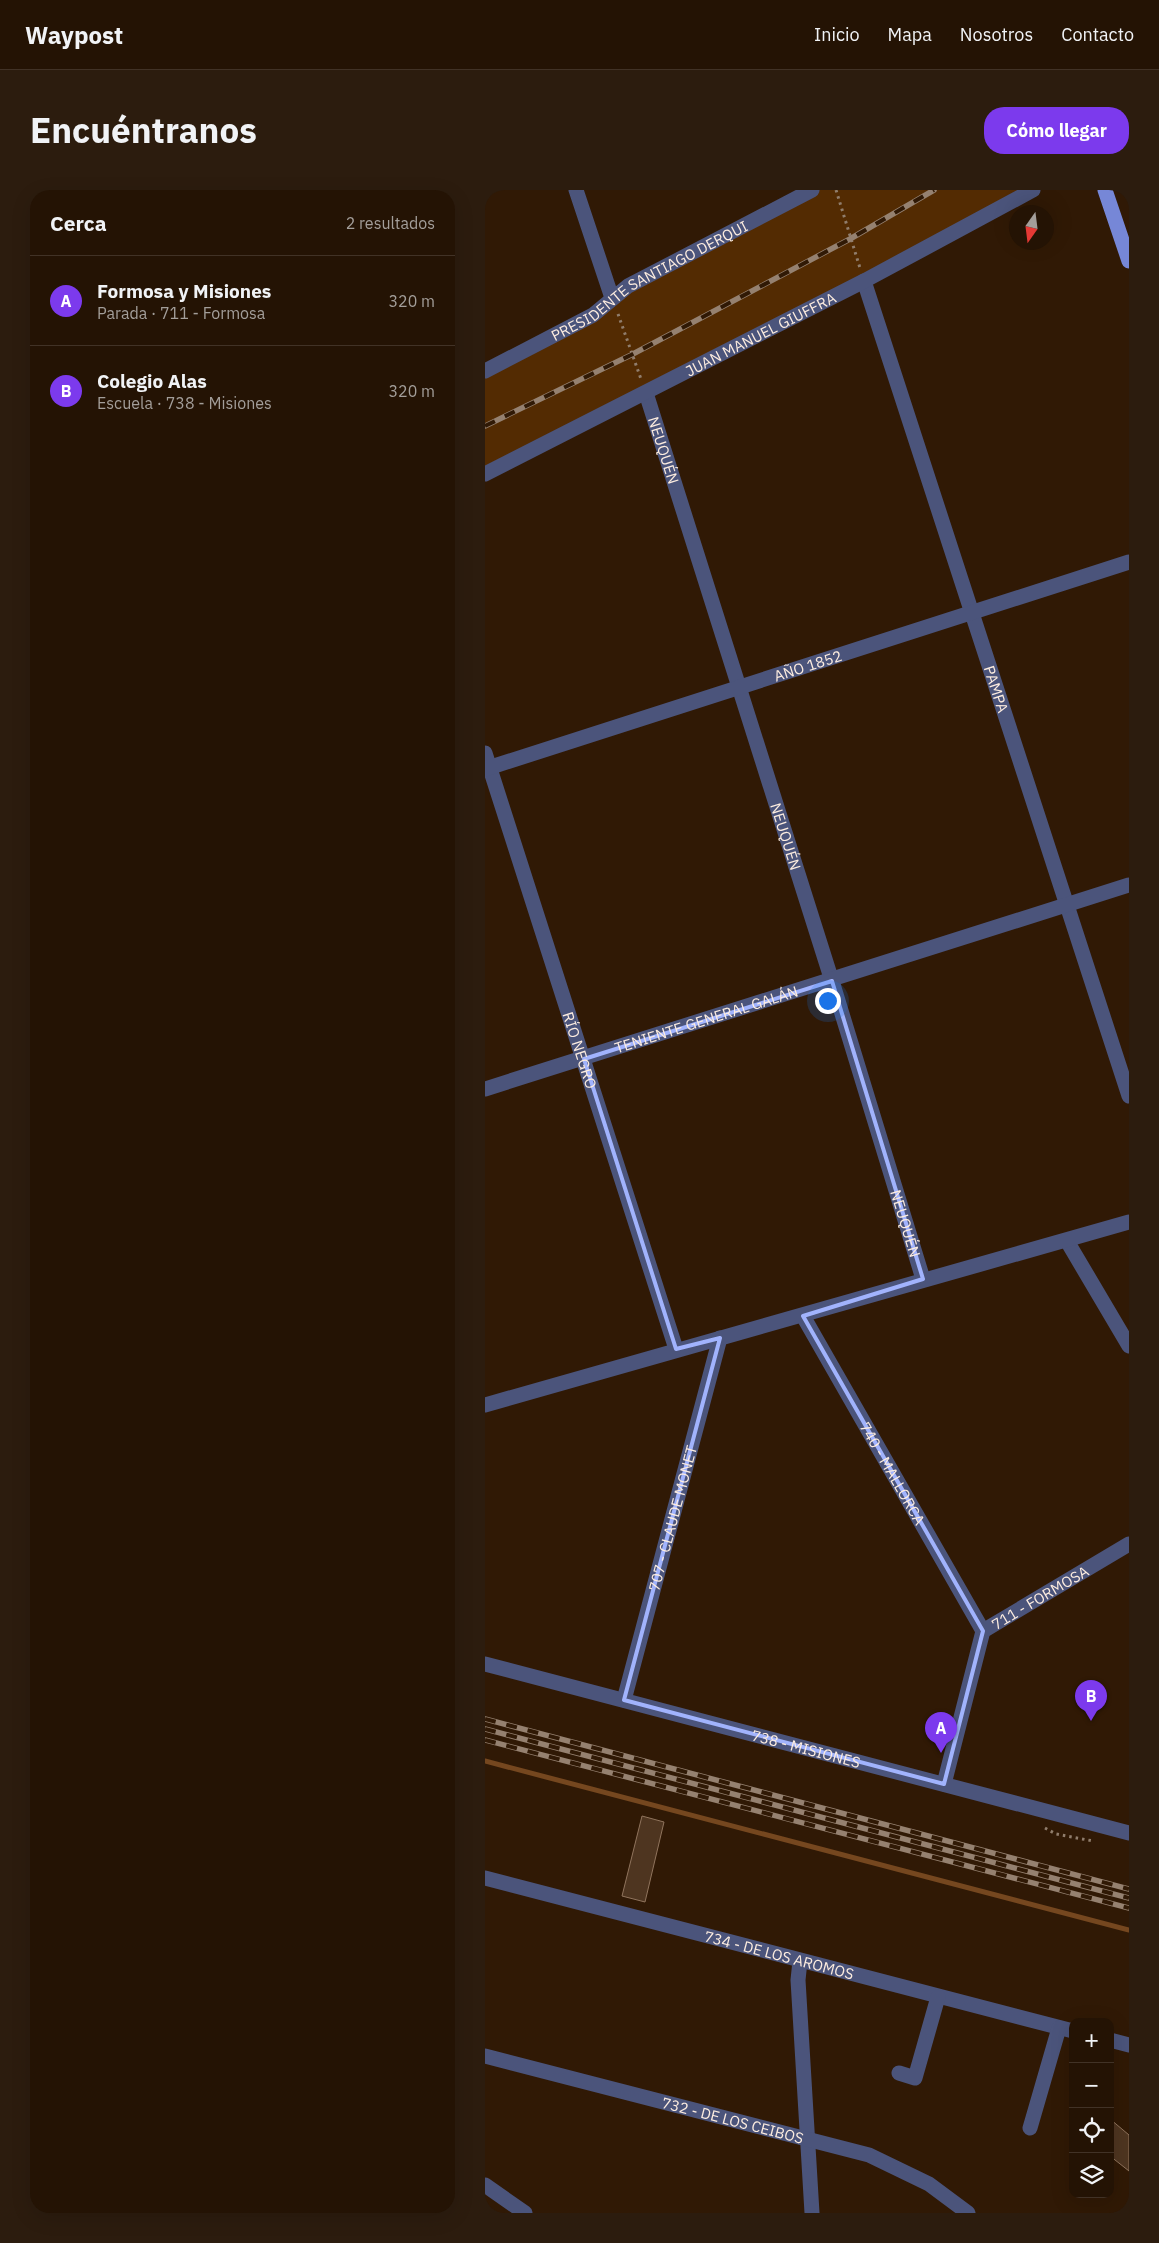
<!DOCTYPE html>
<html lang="es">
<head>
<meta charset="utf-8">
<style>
  :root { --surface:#241304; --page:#2c1c0e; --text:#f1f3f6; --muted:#a39e9a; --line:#413226; --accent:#7c3aed }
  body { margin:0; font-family:"IBM Plex Sans",sans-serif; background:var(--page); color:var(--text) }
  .controls { position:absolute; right:15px; bottom:15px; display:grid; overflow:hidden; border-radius:10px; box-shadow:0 5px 20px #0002 }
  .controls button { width:45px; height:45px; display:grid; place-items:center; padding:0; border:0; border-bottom:1px solid var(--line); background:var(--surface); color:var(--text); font:25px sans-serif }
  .compass { position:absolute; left:524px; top:15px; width:45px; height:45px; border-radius:50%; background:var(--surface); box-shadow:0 5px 20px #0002; rotate:194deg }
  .you { position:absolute; left:342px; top:810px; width:18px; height:18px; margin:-12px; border:4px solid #fff; border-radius:50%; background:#1a73e8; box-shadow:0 0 0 8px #1a73e833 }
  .badge { display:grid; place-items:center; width:32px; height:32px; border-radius:50%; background:var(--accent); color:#fff; font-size:16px; font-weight:700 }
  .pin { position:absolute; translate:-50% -41px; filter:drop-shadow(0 1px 2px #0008) }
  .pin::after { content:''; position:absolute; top:26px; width:18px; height:15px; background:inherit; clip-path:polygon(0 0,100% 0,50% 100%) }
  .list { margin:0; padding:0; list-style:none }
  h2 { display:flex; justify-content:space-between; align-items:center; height:65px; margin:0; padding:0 20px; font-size:21px }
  h2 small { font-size:16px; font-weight:400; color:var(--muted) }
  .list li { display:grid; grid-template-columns:32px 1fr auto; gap:15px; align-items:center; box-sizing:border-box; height:90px; padding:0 20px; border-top:1px solid var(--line) }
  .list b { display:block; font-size:19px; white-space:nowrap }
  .list p { margin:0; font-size:16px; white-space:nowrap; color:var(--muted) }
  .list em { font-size:16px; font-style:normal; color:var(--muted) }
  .icon { flex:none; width:28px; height:28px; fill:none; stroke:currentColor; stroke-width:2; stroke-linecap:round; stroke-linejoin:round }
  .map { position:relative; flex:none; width:644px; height:2023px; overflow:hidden; border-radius:20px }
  header { display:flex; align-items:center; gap:30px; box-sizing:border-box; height:70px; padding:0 25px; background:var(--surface); border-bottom:1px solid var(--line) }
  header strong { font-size:24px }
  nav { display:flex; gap:28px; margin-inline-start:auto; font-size:18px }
  .intro { display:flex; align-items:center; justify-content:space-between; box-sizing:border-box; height:120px; padding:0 30px }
  h1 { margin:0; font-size:35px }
  .button { padding:12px 22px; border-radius:20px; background:var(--accent); color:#fff; font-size:18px; font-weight:700 }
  main { display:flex; gap:30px; padding:0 30px }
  aside { flex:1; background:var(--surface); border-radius:20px; box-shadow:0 5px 20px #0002 }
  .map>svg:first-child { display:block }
  .green { fill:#532b02 }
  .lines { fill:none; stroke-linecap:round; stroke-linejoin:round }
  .stream { stroke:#75471f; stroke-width:5 }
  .building { fill:#4e3520; stroke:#90745d }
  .path { stroke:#907d6c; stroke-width:3; stroke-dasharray:2.5 4; stroke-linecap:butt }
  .minor { stroke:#4b547b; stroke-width:15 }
  .tertiary { stroke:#4b547b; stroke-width:15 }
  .primary { stroke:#7687d7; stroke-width:15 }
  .rail-casing { stroke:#958170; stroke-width:5.5 }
  .rail { stroke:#301905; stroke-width:4; stroke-dasharray:11; stroke-linecap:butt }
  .marked { fill:none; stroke:#a1b3fd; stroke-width:4; stroke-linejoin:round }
  .labels { text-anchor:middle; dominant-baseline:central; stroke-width:5; stroke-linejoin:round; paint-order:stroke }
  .street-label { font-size:15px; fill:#fdede0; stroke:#301905 }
</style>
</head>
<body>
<header>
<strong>Waypost</strong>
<nav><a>Inicio</a><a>Mapa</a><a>Nosotros</a><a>Contacto</a></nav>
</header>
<div class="intro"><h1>Encuéntranos</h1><a class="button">Cómo llegar</a></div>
<main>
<aside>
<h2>Cerca<small>2 resultados</small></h2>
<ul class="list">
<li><span class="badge">A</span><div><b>Formosa y Misiones</b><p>Parada · 711 - Formosa</p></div><em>320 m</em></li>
<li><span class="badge">B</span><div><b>Colegio Alas</b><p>Escuela · 738 - Misiones</p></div><em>320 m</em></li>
</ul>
</aside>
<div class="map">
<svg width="644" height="2023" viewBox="0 0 644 2023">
  <rect width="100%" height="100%" fill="#301905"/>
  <!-- green -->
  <path class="green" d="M 327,0 L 548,0 L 0,284 L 0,181 Z"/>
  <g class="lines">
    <!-- stream -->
    <path class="stream" d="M 0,1571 L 644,1740"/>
  </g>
  <!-- building -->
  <g class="building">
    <path d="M 157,1626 L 179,1632 L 160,1712 L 137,1706 Z"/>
    <path d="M 625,1929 L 644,1945 L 644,1981 L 625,1966 Z"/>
  </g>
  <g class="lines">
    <!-- path -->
    <g class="path">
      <path d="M 351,0 L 375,78"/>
      <path d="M 133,124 L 156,189"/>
      <path d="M 560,1638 L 571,1644 L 608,1651"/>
    </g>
    <!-- minor -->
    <g class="minor">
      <path d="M 91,0 L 127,108"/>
      <path id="s1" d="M 379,91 L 644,906"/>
      <path id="s2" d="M 0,181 L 108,125 L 143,96 L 327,0"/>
      <path id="s3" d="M 161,203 L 347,791 L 438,1089"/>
      <path id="s4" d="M 0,284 L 379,91 L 548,0"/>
      <path id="s5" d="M 0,563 L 191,1159"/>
      <path id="s6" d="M 0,579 L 644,372"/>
      <path id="s7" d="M 0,899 L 644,695"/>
      <path d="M 582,1051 L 644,1156"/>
      <path id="s8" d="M 318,1126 L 498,1441"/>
      <path id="s9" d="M 139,1510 L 235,1148"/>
      <path id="s10" d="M 459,1594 L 498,1441 L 644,1354"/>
      <path id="s11" d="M 0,1688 L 588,1841"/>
      <path d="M 315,1771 L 313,1790 L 327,2023"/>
      <path d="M 625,1850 L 644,1855"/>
      <path id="s12" d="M 0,1866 L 384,1965 L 444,1994 L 483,2023"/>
      <path d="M 414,1883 L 430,1888 L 453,1807"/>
      <path d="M 545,1938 L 574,1838"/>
      <path d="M 0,1995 L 40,2023"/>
    </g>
    <!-- tertiary -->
    <g class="tertiary">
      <path d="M 0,1215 L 644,1032"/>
      <path id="s13" d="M 0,1474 L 644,1643"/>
    </g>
    <!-- primary -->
    <path class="primary" d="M 620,0 L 644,71"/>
    <defs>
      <g id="rail">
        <path d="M 0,236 L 146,165 L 365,49 L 449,0"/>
        <path d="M 0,1529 L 644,1699"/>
        <path d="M 0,1539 L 644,1708"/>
        <path d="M 0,1550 L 644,1718"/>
      </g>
    </defs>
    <!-- rail casing -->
    <use href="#rail" class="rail-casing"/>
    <!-- rail -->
    <use href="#rail" class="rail"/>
  </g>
  <!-- marked area -->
  <path class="marked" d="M 347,791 L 438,1089 L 318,1126 L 498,1441 L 459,1594 L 139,1510 L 235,1148 L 191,1159 L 99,869 Z"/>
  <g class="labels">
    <!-- street labels -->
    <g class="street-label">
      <text stroke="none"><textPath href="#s2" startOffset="188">PRESIDENTE SANTIAGO DERQUI</textPath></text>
      <text stroke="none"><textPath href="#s4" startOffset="309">JUAN MANUEL GIUFFRA</textPath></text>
      <text stroke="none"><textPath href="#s3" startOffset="60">NEUQUÉN</textPath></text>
      <text stroke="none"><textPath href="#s6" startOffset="339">AÑO 1852</textPath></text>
      <text stroke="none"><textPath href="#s1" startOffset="429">PAMPA</textPath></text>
      <text stroke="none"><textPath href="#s3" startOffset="465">NEUQUÉN</textPath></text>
      <text stroke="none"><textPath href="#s7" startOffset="232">TENIENTE GENERAL GALÁN</textPath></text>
      <text stroke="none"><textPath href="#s5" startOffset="312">RÍO NEGRO</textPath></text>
      <text stroke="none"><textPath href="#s3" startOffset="870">NEUQUÉN</textPath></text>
      <text stroke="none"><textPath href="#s8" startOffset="181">740 - MALLORCA</textPath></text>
      <text stroke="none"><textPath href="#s9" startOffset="188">707 - CLAUDE MONET</textPath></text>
      <text stroke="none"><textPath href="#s10" startOffset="224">711 - FORMOSA</textPath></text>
      <text stroke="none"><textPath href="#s13" startOffset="332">738 - MISIONES</textPath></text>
      <text stroke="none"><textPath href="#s11" startOffset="304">734 - DE LOS AROMOS</textPath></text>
      <text stroke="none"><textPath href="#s12" startOffset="256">732 - DE LOS CEIBOS</textPath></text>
    </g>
  </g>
</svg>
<div class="controls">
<button>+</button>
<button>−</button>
<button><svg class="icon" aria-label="locate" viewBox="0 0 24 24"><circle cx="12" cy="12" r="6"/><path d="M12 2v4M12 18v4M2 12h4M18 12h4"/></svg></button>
<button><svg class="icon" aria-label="layers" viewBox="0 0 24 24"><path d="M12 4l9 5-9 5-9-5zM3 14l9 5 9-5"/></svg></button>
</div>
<svg class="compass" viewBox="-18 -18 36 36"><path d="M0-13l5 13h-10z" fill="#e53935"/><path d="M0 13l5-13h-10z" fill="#a39e9a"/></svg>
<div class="you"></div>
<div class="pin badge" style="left:456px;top:1563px">A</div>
<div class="pin badge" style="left:606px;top:1531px">B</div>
</div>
</main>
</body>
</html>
